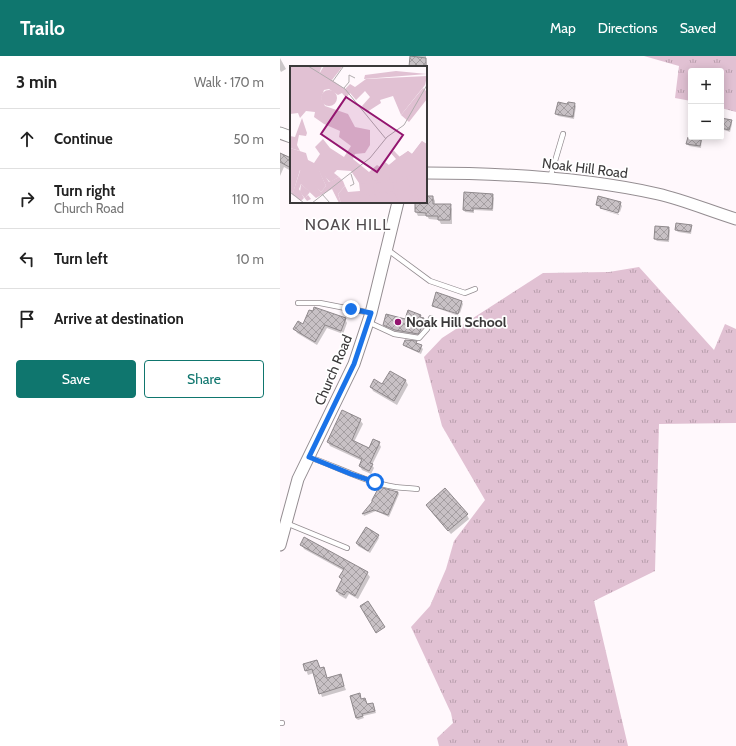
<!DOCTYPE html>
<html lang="en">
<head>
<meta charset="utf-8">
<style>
  :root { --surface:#fff; --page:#f6f6f6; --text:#222; --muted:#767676; --line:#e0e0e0; --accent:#0f766e }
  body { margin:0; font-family:Cabin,sans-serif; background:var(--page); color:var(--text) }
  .controls { position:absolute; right:12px; top:12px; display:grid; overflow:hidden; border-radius:4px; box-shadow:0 2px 10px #0003 }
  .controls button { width:36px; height:36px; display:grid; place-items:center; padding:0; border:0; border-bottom:1px solid var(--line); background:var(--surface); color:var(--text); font:20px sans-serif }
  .stop { position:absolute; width:12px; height:12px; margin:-9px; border:3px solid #1a73e8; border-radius:50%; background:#fff }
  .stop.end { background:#1a73e8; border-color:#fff; box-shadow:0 1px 4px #0008 }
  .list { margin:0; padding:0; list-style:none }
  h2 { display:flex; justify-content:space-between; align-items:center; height:52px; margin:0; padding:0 16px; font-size:17px }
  h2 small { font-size:13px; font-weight:400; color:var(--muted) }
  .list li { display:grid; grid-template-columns:26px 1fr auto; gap:12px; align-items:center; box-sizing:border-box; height:60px; padding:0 16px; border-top:1px solid var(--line) }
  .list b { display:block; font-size:15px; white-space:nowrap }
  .list p { margin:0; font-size:13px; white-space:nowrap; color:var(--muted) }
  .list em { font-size:13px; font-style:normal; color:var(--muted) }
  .actions { display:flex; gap:8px; padding:12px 16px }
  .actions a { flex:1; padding:9px 0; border:1px solid var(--accent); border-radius:4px; text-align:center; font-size:14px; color:var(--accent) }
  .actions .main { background:var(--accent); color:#fff }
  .icon { flex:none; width:22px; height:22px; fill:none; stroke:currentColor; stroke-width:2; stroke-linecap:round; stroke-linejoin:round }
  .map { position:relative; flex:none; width:456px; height:690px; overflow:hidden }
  header { display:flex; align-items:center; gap:24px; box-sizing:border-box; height:56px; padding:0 20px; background:var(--accent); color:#fff }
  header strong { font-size:19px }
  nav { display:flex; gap:22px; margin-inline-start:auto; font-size:14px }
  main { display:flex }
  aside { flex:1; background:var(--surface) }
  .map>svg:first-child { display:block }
  .grass { fill:url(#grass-tufts) }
  .shadow { fill:#0003 }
  .building { fill:url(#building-cross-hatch); stroke:#8f898c }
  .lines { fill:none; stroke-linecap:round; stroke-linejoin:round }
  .service-casing { stroke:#948d91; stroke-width:6 }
  .tertiary-casing { stroke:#948d91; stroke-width:13 }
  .service { stroke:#fff; stroke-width:4.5 }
  .tertiary { stroke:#fff; stroke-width:11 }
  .route { stroke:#1a73e8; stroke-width:5 }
  .poi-dot { fill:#93156f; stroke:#fff; stroke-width:1.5 }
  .labels { text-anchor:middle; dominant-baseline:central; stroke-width:3.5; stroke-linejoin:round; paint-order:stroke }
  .street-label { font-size:14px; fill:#3b393a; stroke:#fff }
  .poi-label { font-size:14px; font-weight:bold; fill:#3b393a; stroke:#fff; text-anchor:start }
  .quarter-label { font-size:16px; letter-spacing:1px; fill:#514b4e; stroke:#fff }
  .inset-road { fill:none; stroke:#b1acae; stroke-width:1 }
  .view { fill:#93156f; fill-opacity:0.15; stroke:#93156f; stroke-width:2 }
  .inset-edge { fill:none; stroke:#3b393a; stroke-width:2 }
</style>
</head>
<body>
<header>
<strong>Trailo</strong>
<nav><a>Map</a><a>Directions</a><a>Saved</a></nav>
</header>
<main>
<aside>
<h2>3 min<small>Walk · 170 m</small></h2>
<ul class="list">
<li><svg class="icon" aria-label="ahead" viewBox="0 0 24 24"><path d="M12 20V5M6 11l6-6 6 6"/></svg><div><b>Continue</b></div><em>50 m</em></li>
<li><svg class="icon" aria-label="right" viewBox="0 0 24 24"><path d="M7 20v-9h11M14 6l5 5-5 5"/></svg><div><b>Turn right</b><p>Church Road</p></div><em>110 m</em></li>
<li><svg class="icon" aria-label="left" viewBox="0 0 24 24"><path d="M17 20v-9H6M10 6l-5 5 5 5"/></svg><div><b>Turn left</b></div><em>10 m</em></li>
<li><svg class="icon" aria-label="arrive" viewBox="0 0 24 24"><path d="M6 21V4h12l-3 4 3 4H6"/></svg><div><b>Arrive at destination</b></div></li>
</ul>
<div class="actions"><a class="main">Save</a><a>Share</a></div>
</aside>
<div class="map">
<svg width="456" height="690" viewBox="0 0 456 690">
  <defs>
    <pattern id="grass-tufts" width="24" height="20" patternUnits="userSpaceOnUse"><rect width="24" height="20" fill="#e1c1d3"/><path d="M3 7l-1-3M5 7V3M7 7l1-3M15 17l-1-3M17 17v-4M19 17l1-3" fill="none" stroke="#b89eac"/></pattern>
    <pattern id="building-cross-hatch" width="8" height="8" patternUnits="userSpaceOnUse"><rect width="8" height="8" fill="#c8c1c5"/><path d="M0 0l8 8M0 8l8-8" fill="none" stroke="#a49ea1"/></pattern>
  </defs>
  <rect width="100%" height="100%" fill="#fff8fc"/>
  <!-- grass -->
  <g class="grass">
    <path d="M 364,0 L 456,0 L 456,56 L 441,52 L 441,15 L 411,15 L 411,45 L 395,42 L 399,10 Z"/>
    <path d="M 359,211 L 434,294 L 445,268 L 456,273 L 456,367 L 379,368 L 375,515 L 314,545 L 348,690 L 159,690 L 157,682 L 173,667 L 171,657 L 131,571 L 150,550 L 166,513 L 174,485 L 205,444 L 162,370 L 144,301 L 162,282 L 263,217 L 329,216 Z"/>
  </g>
  <!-- shadow -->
  <g class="shadow">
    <path d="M 132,0 L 146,0 L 147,14 L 146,11 L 130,11 Z"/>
    <path d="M 0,2 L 6,13 L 1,16 L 0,14 Z"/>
    <path d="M 294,48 L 296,50 L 294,63 L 278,60 L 276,58 L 288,49 Z"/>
    <path d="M 441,63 L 451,65 L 452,68 L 450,76 L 441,73 Z"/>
    <path d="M 410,77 L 411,78 L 411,81 L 422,81 L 421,92 L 409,90 L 407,87 Z"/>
    <path d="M 0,99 L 11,104 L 11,115 L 4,111 L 0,120 Z"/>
    <path d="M 212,139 L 214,142 L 213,155 L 194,154 L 194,157 L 185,156 L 184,154 Z"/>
    <path d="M 153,141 L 155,145 L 155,149 L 170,149 L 172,153 L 172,168 L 161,168 L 159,164 L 149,163 L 147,160 L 138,160 L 136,156 Z"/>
    <path d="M 340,147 L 342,150 L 340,156 L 319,151 L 317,149 Z"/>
    <path d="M 322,154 L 339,158 L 339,159 Z"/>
    <path d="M 411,170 L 412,172 L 411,178 L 398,176 L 396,174 Z"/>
    <path d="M 388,172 L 390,174 L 389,186 L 377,185 L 375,183 Z"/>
    <path d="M 182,246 L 183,248 L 180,257 L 153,249 Z"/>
    <path d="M 154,251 L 179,259 L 179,260 Z"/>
    <path d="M 140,260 L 145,265 L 141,278 L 139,280 L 117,277 L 105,271 L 104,269 L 126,265 Z"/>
    <path d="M 65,263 L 67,267 L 63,278 L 47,272 L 37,289 L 17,277 L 15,273 Z"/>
    <path d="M 136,286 L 143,293 L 141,298 L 126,291 L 124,289 Z"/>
    <path d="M 110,316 L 126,325 L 128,329 L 117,349 L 93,335 L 91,331 L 103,329 Z"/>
    <path d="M 80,364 L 83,368 L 74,386 L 89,393 L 99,387 L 101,391 L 92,409 L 94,412 L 91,418 L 82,414 L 80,410 L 82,405 L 50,390 L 48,386 Z"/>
    <path d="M 118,436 L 119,438 L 109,461 L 96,455 L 84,460 L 83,458 L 93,447 Z"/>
    <path d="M 149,453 L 187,459 L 189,463 L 171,478 Z"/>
    <path d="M 98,480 L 99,482 L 90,497 L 78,490 L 77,487 Z"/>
    <path d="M 25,483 L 87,517 L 90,521 L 78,543 L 69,538 L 66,543 L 59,539 L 57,535 L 62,525 L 60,521 L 64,515 L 24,493 L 22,489 Z"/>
    <path d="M 24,609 L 40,613 L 43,612 L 48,623 L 60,619 L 66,634 L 42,641 L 34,617 L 28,619 Z"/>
    <path d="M 79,639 L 82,644 L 87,649 L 94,650 L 96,657 L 83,660 L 84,662 L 78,664 L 76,662 Z"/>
  </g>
  <!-- building -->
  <g class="building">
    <path d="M 130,0 L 146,2 L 146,11 L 129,11 Z"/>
    <path d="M 278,46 L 287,48 L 288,46 L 295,47 L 293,61 L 275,58 Z"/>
    <path d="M 441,62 L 452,64 L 449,74 L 441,72 Z"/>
    <path d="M 408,81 L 422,81 L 420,90 L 406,88 Z"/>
    <path d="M 0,97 L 11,102 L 11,112 L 0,106 Z"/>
    <path d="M 184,136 L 213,138 L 212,153 L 193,152 L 193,155 L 183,154 Z"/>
    <path d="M 146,140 L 153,140 L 153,148 L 171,148 L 170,164 L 158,164 L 158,160 L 146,160 L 146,157 L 135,156 L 135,147 L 145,147 Z"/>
    <path d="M 318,140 L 341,146 L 338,157 L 320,152 L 321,150 L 316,149 Z"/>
    <path d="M 396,167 L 412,169 L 410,176 L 395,174 Z"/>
    <path d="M 375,170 L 389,171 L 388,184 L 374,183 Z"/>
    <path d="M 156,236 L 182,245 L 178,258 L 152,250 Z"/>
    <path d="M 34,251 L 66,262 L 61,275 L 45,269 L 35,286 L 13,273 L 18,265 L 23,268 L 29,254 L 33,255 Z"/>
    <path d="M 128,254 L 141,259 L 140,261 L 144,262 L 140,275 L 138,278 L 115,274 L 103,269 L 106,258 L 125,263 Z"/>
    <path d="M 125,284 L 137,285 L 136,287 L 142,289 L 139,296 L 123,289 Z"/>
    <path d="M 110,315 L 126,324 L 114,345 L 90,331 L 94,323 L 102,328 Z"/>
    <path d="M 62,354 L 81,363 L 72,384 L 89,392 L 93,383 L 100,386 L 90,407 L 93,408 L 89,415 L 79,410 L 82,403 L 47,386 Z"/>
    <path d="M 99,431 L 118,436 L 108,459 L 94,454 L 82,458 L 92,446 L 92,444 Z"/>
    <path d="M 165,432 L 188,458 L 168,475 L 146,449 Z"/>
    <path d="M 86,471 L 99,479 L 88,495 L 76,487 Z"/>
    <path d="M 24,481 L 88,516 L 75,540 L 67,535 L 64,539 L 56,535 L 62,523 L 59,521 L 64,513 L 20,489 Z"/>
    <path d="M 88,545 L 105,571 L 96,577 L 80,550 Z"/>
    <path d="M 37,604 L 40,612 L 44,611 L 47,622 L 61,618 L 64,630 L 39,638 L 32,613 L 25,615 L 23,608 Z"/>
    <path d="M 80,637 L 81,643 L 85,642 L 87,648 L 93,647 L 95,655 L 82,658 L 83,660 L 76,662 L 70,640 Z"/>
  </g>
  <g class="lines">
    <defs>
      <g id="service">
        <path d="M 270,122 L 283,78"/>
        <path d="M 108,194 L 150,225 L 185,237 L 195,233"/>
        <path d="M 18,247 L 40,247 L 91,257"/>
        <path d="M 88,266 L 114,278 L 139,282 L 147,273 L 151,262"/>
        <path d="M 29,401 C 58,411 85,426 115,431 C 122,432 130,432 137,433"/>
        <path d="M 6,467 L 67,492"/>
        <path d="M 0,667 L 2,667"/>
      </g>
      <g id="tertiary">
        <path d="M 0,77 L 11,81"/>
        <path d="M 146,117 C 223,117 302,121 378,138 C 404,144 430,155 456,163"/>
        <path d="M 0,489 L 18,423 L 74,308 L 91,257 L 118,146"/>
      </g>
    </defs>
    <!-- service casing -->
    <use href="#service" class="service-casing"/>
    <!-- tertiary casing -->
    <use href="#tertiary" class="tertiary-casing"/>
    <!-- service -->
    <use href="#service" class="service"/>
    <!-- tertiary -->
    <use href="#tertiary" class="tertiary"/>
  </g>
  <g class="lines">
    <!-- route -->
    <path class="route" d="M 71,253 L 91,257 L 74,308 L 29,401 L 71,418 L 95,426"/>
  </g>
  <!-- markers -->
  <circle class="poi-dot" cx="118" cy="266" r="4"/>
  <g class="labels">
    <!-- street labels -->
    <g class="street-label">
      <text transform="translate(305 112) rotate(7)">Noak Hill Road</text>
      <text transform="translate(53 314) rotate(-67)">Church Road</text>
    </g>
    <!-- poi labels -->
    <g class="poi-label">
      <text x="126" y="266">Noak Hill School</text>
    </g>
    <!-- quarter labels -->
    <g class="quarter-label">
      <text x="68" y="168">NOAK HILL</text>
    </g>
  </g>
  <!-- overview -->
  <g transform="translate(10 10)">
    <rect width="137" height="137" fill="#fff8fc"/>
    <path d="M 0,0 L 32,0 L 29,8 L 34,0 L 53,0 L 42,14 L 55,23 L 60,18 L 65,21 L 76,13 L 137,10 L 135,19 L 111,49 L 103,30 L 90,34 L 91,37 L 77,46 L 72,40 L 80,31 L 75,25 L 66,34 L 60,27 L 56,32 L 52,27 L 48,29 L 39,23 L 34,24 L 31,32 L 35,40 L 58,48 L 65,61 L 80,64 L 80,79 L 75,87 L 65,88 L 63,93 L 79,106 L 87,99 L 90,101 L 95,96 L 99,99 L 106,93 L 101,87 L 104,85 L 109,91 L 118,85 L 122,88 L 132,75 L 137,81 L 137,137 L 51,137 L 48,128 L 55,120 L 58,126 L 70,125 L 69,117 L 61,105 L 47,104 L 44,107 L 49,111 L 40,116 L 29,104 L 36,120 L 31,126 L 10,104 L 3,127 L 0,125 L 0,82 L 16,87 L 18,94 L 24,97 L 30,88 L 25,81 L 33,73 L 40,82 L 54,91 L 61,80 L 49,71 L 50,65 L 34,58 L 24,51 L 25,46 L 16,45 L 10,52 L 8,47 L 0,48 ZM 11,118 L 20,126 L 15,132 L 18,129 L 21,133 L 17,135 L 10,126 Z" fill="#e1c1d3"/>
    <path d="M 106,5 L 137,8 L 74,13 L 75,9 ZM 133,22 L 137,26 L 137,33 L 119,56 L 111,49 ZM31 32a8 8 0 1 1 16 0a8 8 0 1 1-16 0ZM 12,52 L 17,67 L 16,70 L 9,69 L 7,79 L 10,85 L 0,82 L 0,70 L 5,71 ZM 132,75 L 137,78 L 137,86 L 119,108 L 128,131 L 137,122 L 128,133 L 129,137 L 124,137 L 123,134 L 117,135 L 123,132 L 116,108 L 106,115 L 109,137 L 105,128 L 89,126 L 86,129 L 89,135 L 85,128 L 75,130 L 76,137 L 70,134 L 68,129 L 72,134 L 73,129 L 85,126 L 83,118 L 88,125 L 104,126 L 103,116 L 71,118 L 70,116 L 82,114 L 80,107 L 84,114 L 100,115 L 99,99 L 107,93 L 101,87 L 104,85 L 110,91 L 118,85 L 122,88 ZM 11,102 L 31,126 L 36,120 L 28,103 L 30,102 L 39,116 L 49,111 L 53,115 L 55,120 L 48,128 L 51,137 L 49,137 L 42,123 L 26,132 L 11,118 L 9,123 L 14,132 L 11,135 L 0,127 L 3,126 Z" fill="#e1c1d3"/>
    <path class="inset-road" d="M 18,0 L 55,23 L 96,73M 43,15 L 53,1M 54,22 L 59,16 L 59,9 L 65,12M 60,120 L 64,118 L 61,108M 0,126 L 14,137M 32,128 L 40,137M 22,137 L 80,92 L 97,71 L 114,59 L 137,19"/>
    <path class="view" d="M 56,31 L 113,69 L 87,106 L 31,68 Z"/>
    <rect width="137" height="137" class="inset-edge"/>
  </g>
</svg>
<div class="controls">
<button>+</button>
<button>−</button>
</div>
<div class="stop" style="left:95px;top:426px"></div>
<div class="stop end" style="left:71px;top:253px"></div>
</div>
</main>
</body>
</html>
